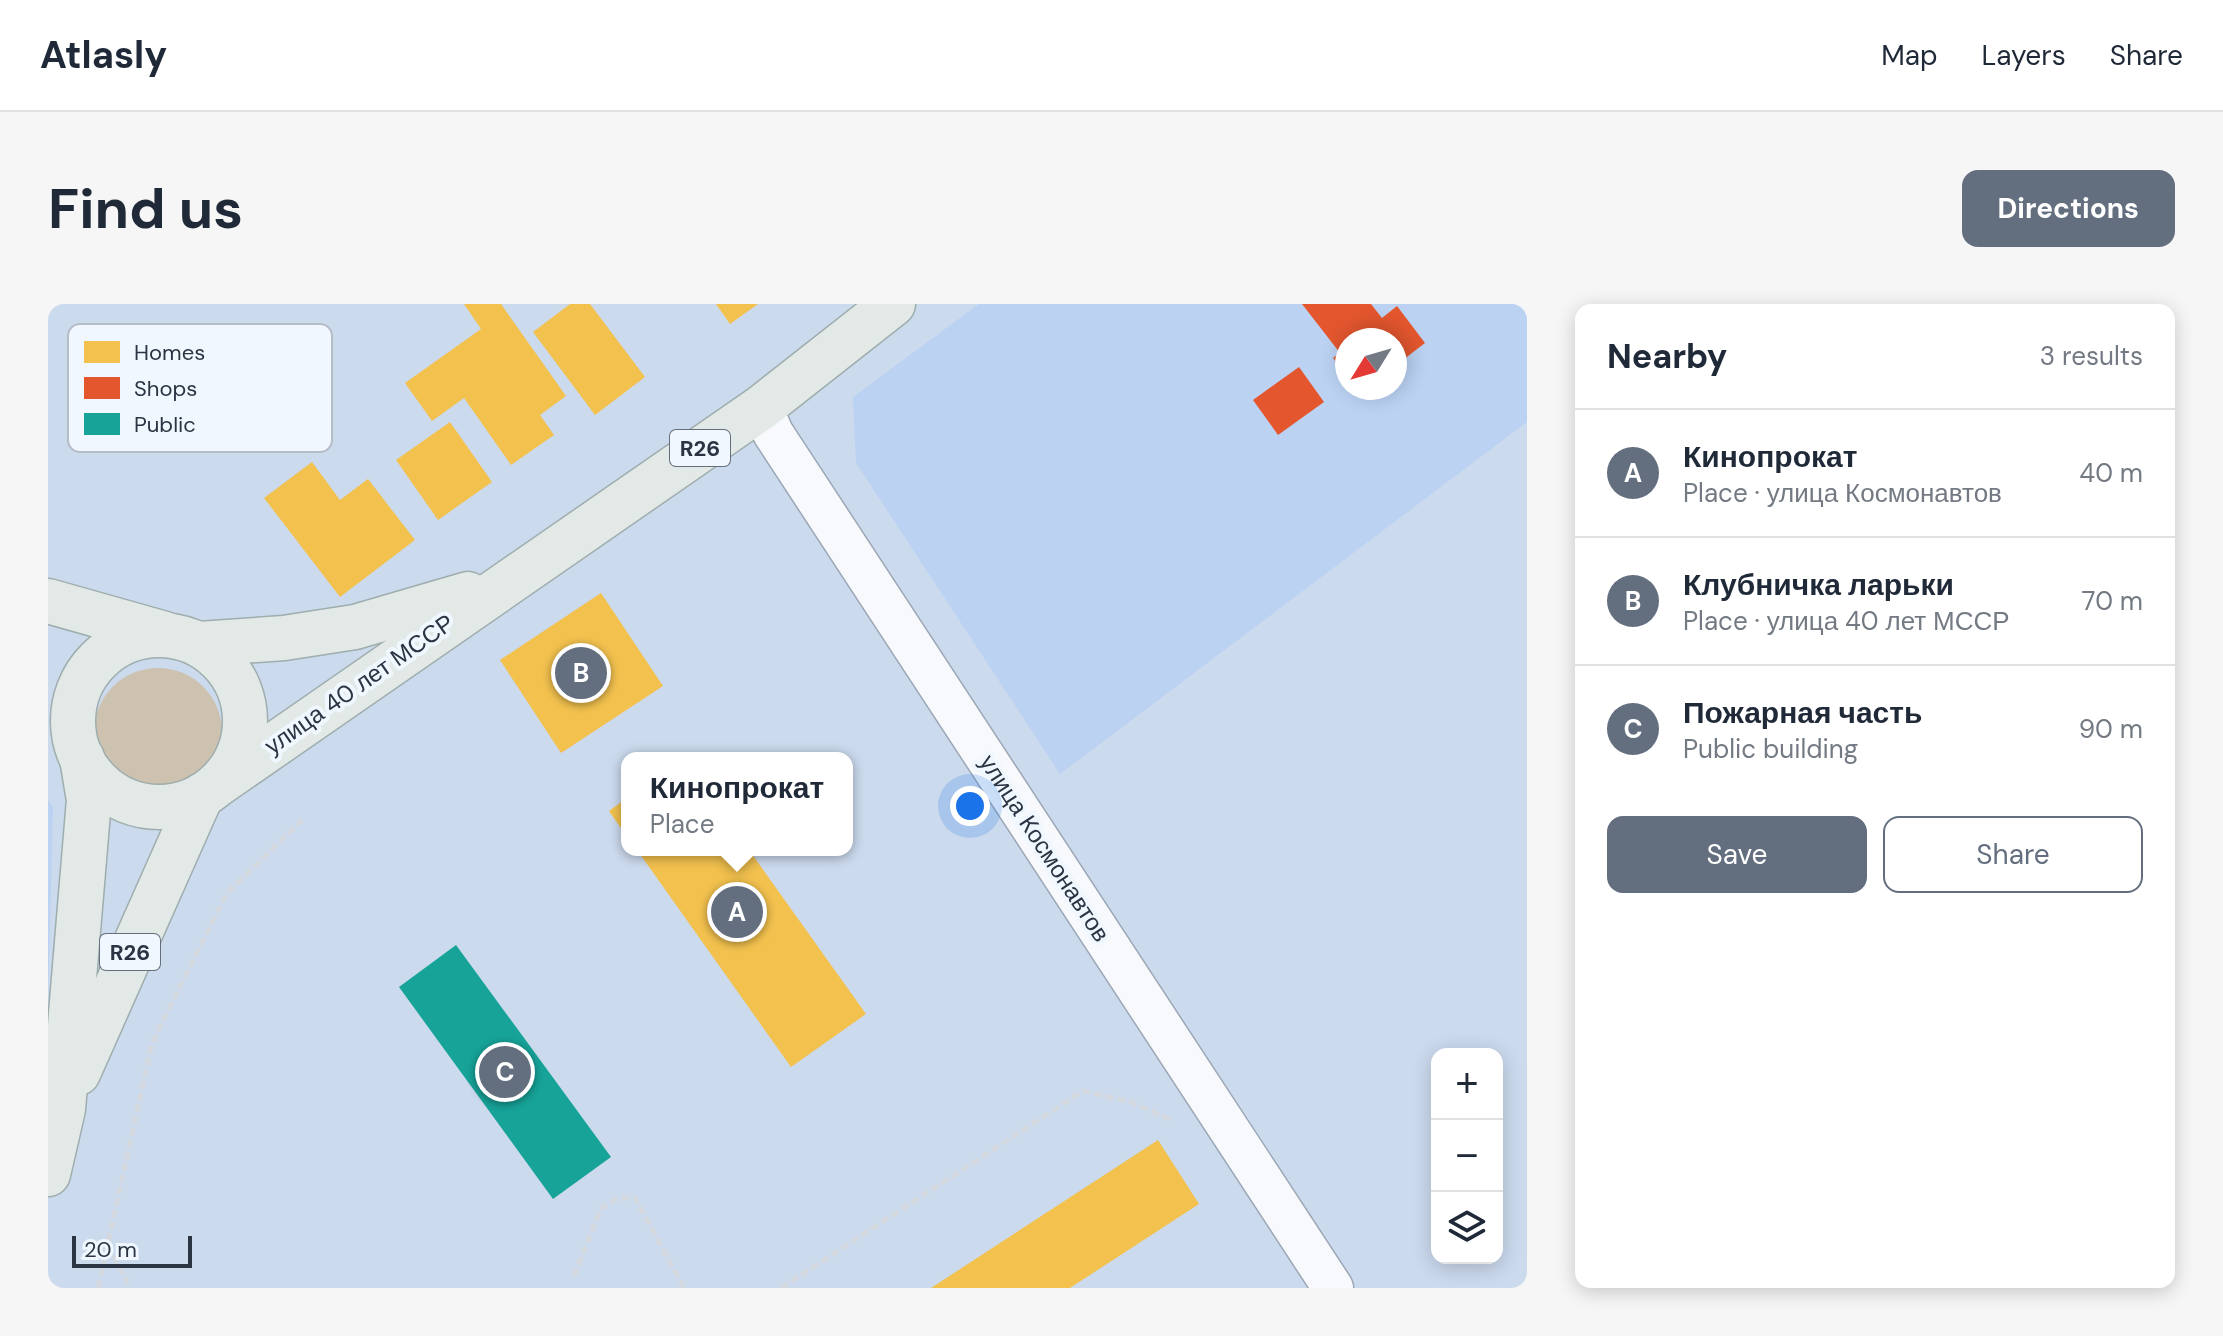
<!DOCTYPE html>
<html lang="en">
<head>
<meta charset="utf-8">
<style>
  :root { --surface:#fff; --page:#f6f6f7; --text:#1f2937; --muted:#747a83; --line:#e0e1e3; --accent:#636e7f }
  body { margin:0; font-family:"DM Sans",sans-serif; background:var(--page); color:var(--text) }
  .controls { position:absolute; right:24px; bottom:24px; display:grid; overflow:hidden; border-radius:16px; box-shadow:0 4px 20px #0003 }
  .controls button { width:72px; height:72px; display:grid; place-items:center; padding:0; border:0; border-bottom:2px solid var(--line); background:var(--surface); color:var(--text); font:40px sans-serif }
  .compass { position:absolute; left:1287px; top:24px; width:72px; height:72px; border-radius:50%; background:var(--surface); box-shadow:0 4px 20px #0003; rotate:233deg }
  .scale { position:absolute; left:24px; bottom:20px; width:120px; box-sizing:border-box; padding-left:8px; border:4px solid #2a3443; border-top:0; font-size:22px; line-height:28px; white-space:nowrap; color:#2a3443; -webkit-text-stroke:6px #f1f7fe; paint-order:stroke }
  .you { position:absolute; left:922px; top:502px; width:28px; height:28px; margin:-20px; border:6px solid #fff; border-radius:50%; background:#1a73e8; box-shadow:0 0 0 12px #1a73e833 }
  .badge { display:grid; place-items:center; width:52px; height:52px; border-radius:50%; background:var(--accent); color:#fff; font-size:26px; font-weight:700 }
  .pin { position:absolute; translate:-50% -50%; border:4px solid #fff; box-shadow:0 2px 8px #0006 }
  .popup { position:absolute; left:573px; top:448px; width:232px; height:104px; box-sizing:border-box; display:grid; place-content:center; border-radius:16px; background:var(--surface); filter:drop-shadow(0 2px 6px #0005); font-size:26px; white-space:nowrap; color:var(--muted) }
  .popup b { font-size:30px; color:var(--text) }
  .popup::after { content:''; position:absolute; left:50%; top:100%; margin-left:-16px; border:16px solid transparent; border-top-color:var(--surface) }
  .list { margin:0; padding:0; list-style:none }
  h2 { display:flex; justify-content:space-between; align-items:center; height:104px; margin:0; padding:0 32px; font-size:34px }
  h2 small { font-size:26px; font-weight:400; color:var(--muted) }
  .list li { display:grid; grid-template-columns:52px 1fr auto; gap:24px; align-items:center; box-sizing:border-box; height:128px; padding:0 32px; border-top:2px solid var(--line) }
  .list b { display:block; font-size:30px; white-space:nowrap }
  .list p { margin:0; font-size:26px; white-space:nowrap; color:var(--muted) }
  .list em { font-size:26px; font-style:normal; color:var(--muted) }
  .actions { display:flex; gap:16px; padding:24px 32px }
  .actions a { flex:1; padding:18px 0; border:2px solid var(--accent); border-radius:16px; text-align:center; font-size:28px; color:var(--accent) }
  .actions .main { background:var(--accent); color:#fff }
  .icon { flex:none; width:44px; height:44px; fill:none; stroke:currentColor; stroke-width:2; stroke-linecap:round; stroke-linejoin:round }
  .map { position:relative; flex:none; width:1479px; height:984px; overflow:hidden; border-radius:16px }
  header { display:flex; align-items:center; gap:48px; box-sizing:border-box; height:112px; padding:0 40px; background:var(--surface); border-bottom:2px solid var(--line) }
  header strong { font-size:38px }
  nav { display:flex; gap:44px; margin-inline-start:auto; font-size:28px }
  .intro { display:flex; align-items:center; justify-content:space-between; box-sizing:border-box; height:192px; padding:0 48px }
  h1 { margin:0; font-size:56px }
  .button { padding:20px 36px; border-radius:16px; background:var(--accent); color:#fff; font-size:28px; font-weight:700 }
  main { display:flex; gap:48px; padding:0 48px }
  aside { flex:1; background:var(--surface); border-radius:16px; box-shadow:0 4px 20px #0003 }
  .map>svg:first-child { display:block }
  .built { fill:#bbd2f3; fill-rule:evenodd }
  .green { fill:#cdc2b0 }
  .homes { fill:#f2c14e }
  .shops { fill:#e4572e }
  .public { fill:#17a398 }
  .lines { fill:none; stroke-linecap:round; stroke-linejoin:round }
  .tertiary-casing { stroke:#9ca7b6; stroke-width:43 }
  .primary-casing { stroke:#9eadad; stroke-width:47 }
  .path { stroke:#d4d8df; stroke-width:5; stroke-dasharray:8 4; stroke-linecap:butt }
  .tertiary { stroke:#f7f9fc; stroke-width:40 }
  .primary { stroke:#e3e9e7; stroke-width:44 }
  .labels { text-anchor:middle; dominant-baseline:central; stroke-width:8; stroke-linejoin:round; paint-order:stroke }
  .shield { fill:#f1f7fe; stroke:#666e7b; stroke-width:2 }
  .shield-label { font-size:22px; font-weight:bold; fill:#2a3443 }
  .street-label { font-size:24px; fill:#2a3443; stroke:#f1f7fe }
  .key { fill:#f1f7fe; stroke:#b5bcc6; stroke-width:2 }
  .key-label { font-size:22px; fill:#2a3443 }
</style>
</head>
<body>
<header>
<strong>Atlasly</strong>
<nav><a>Map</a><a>Layers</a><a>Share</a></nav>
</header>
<div class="intro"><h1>Find us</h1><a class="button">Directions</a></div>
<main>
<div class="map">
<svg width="1479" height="984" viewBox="0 0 1479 984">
  <rect width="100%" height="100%" fill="#ccdaee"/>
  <!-- built -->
  <g class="built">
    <path d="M 931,0 L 1479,0 L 1479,118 L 1012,470 L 808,159 L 805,93 ZM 1299,36 L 1347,36 L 1347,84 L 1299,84 Z"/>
    <path d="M 0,496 L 5,503 L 0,699 Z"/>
  </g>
  <!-- green -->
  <circle class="green" cx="110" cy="428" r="64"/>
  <!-- homes -->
  <g class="homes">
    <path d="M 416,0 L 453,0 L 518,92 L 492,111 L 506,131 L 463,161 L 416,94 L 384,117 L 357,79 L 433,25 Z"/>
    <path d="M 522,0 L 542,0 L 597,73 L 547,111 L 485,28 Z"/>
    <path d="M 668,0 L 710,0 L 682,20 Z"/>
    <path d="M 402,118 L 444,178 L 390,216 L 348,156 Z"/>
    <path d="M 264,158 L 292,196 L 320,175 L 367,236 L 292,293 L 216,194 Z"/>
    <path d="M 553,289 L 615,382 L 513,449 L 452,356 Z"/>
    <path d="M 579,494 L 579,533 L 561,507 Z"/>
    <path d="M 589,546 L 701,546 L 818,710 L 743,763 Z"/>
    <path d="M 1110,836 L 1151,900 L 1022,984 L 883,984 Z"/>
  </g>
  <!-- shops -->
  <g class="shops">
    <path d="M 1254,0 L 1323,0 L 1334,14 L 1349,2 L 1377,39 L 1347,62 L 1347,36 L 1299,36 L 1299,72 L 1285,54 L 1292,49 Z"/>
    <path d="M 1251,63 L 1276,98 L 1230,131 L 1205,96 Z"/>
  </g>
  <!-- public -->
  <path class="public" d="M 408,641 L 563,853 L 505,895 L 351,683 Z"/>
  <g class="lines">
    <defs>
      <path id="tertiary" d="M 714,103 L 725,129 L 1285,984"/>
      <g id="primary">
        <path d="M 0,297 L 117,330"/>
        <circle cx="111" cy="417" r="86"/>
        <path d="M 151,340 L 236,334 L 307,323 L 420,290"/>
        <path d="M 170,480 L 714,103 L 845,0"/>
        <path d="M 30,769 L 153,492"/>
        <path d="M 0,870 L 15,805 L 41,496 L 34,454"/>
      </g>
    </defs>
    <!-- tertiary casing -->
    <use href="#tertiary" class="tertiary-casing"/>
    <!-- primary casing -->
    <use href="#primary" class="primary-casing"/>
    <!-- path -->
    <g class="path">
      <path d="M 59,942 L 78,974 L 79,984"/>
      <path d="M 526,972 L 553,904 L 570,894 L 587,894 L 636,984"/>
      <path d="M 50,984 L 104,739 L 178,590 L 254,516"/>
      <path d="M 733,984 L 1035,787 L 1083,798 L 1125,817"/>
    </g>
    <!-- tertiary -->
    <use href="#tertiary" class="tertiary"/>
    <!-- primary -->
    <use href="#primary" class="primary"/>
  </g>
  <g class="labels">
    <!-- shield labels -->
    <g class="shield">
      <rect x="622" y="126" width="60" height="36" rx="6"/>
      <rect x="52" y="630" width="60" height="36" rx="6"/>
    </g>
    <g class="shield-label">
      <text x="652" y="144">R26</text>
      <text x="82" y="648">R26</text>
    </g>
    <!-- street labels -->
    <g class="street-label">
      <text transform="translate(311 380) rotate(-35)">улица 40 лет МССР</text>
      <text transform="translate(997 544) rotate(57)">улица Космонавтов</text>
    </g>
  </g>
  <!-- legend -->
  <rect x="20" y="20" width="264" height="128" rx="12" class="key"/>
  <rect x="36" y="37" width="36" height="22" fill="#f2c14e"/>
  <rect x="36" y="73" width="36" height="22" fill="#e4572e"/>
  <rect x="36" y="109" width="36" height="22" fill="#17a398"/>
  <g class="key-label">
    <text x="86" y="56">Homes</text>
    <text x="86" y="92">Shops</text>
    <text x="86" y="128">Public</text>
  </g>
</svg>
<div class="controls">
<button>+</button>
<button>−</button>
<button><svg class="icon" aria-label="layers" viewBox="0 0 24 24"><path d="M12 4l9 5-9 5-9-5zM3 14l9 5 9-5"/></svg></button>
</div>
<svg class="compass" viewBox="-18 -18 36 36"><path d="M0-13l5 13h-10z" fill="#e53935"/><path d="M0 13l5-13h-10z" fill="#747a83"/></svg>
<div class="scale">20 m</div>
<div class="you"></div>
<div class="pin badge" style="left:689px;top:608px">A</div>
<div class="popup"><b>Кинопрокат</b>Place</div>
<div class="pin badge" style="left:533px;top:369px">B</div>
<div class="pin badge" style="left:457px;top:768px">C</div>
</div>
<aside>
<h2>Nearby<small>3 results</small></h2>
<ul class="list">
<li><span class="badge">A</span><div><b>Кинопрокат</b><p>Place · улица Космонавтов</p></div><em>40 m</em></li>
<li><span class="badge">B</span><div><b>Клубничка ларьки</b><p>Place · улица 40 лет МССР</p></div><em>70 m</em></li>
<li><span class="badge">C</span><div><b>Пожарная часть</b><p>Public building</p></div><em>90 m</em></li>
</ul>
<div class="actions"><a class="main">Save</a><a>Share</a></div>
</aside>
</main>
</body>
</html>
